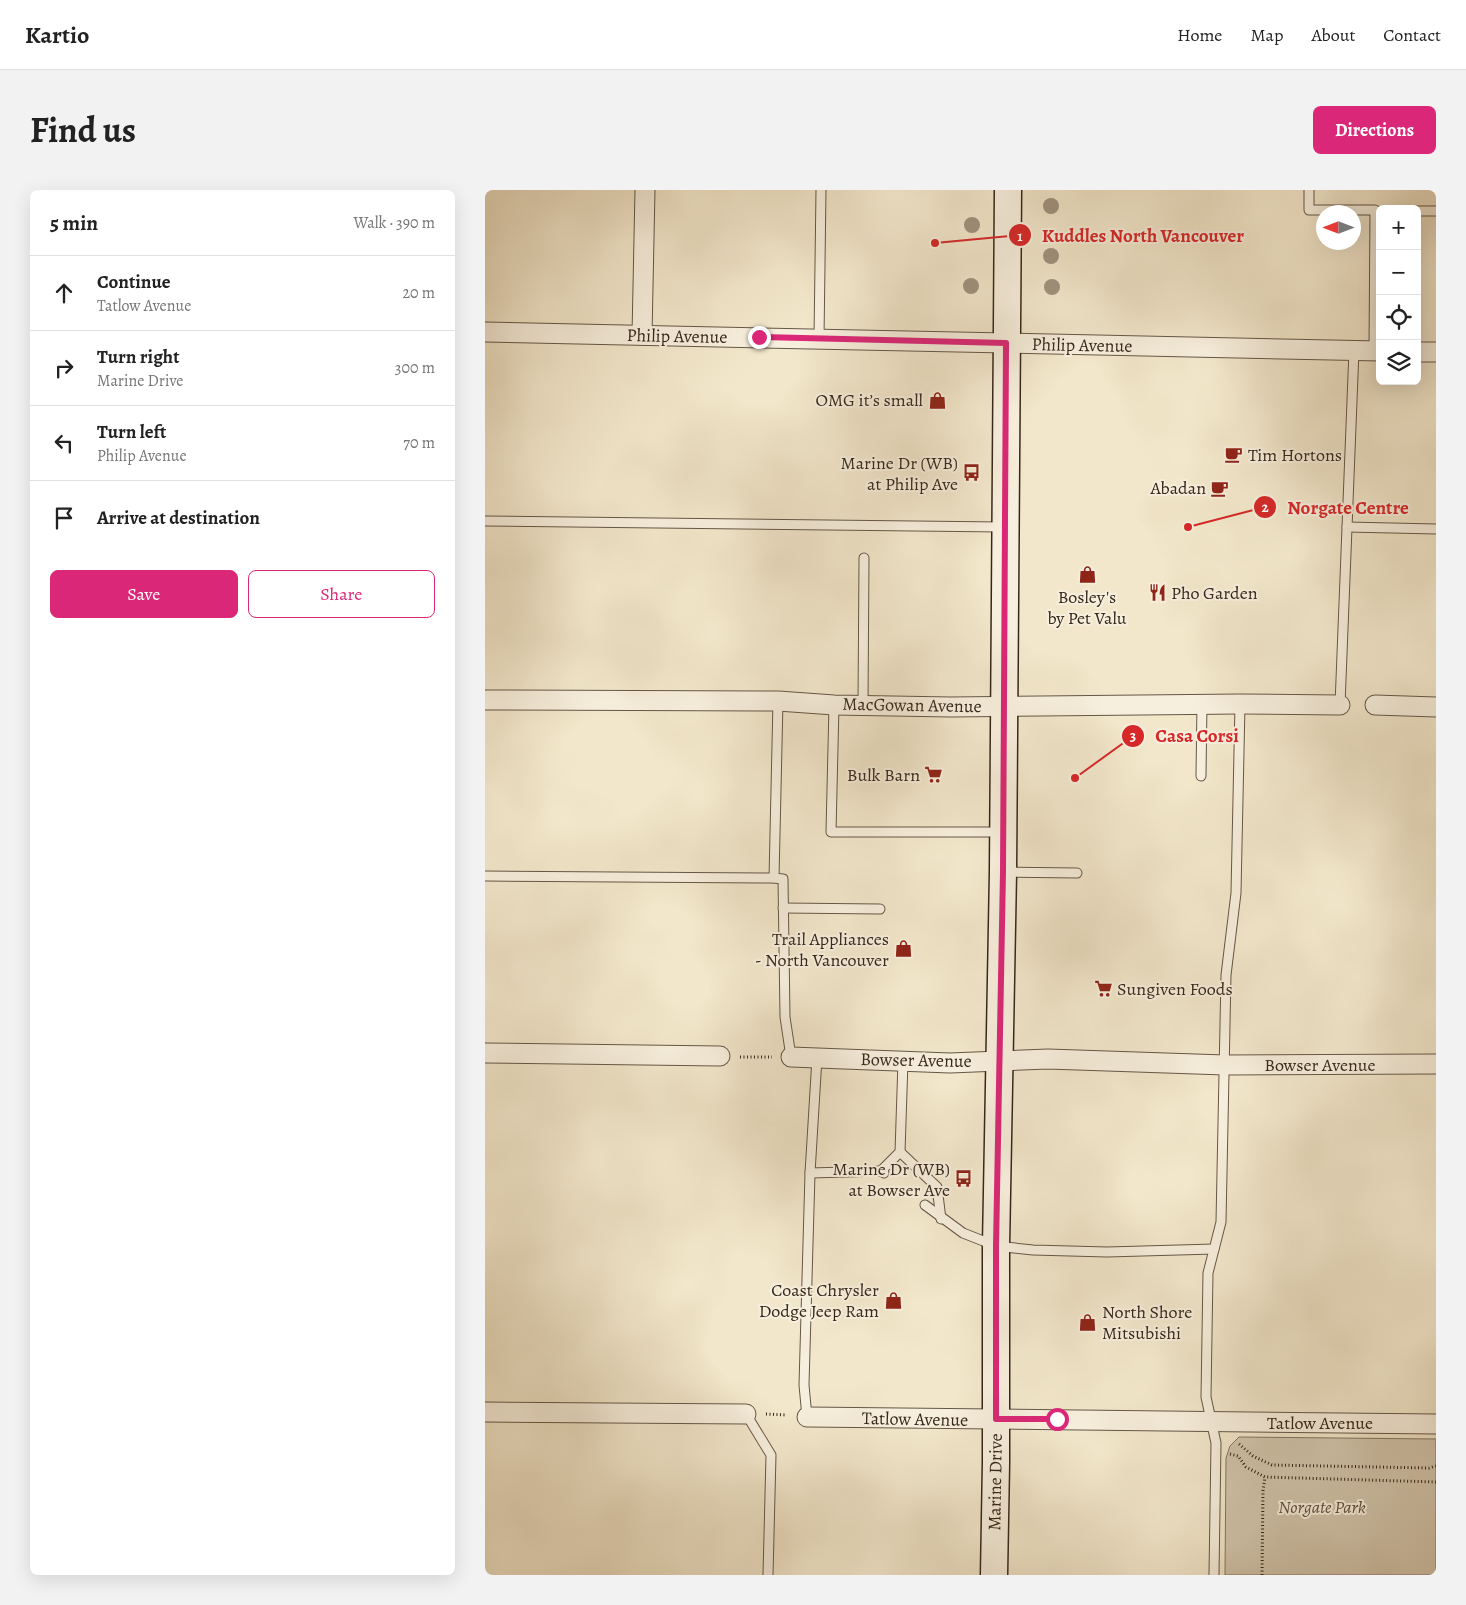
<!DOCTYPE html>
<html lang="en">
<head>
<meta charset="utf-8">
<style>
  :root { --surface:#fff; --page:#f2f2f2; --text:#222; --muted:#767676; --line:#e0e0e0; --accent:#db2777 }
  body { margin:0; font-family:Alegreya,serif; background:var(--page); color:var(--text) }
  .controls { position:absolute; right:15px; top:15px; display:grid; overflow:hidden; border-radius:8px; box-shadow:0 5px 20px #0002 }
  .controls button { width:45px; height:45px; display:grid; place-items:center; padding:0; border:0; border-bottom:1px solid var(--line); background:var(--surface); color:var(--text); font:25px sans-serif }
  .compass { position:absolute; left:831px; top:15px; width:45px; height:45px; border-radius:50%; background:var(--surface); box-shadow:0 5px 20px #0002; rotate:270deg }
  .stop { position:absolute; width:15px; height:15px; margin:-11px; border:4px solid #db2777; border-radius:50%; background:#fff }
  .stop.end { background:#db2777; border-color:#fff; box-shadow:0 1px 5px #0008 }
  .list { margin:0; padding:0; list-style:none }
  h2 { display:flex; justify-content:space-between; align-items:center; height:65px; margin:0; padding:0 20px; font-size:21px }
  h2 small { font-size:16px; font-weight:400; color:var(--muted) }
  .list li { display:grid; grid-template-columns:32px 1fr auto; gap:15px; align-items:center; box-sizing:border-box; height:75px; padding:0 20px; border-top:1px solid var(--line) }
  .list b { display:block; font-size:19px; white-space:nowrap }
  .list p { margin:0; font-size:16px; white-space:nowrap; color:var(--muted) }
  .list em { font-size:16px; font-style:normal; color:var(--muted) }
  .actions { display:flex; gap:10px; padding:15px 20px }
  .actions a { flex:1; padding:11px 0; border:1px solid var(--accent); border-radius:8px; text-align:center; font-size:18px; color:var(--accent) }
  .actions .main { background:var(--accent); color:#fff }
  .icon { flex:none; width:28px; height:28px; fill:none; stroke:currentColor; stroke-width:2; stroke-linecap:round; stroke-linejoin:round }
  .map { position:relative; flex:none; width:951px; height:1385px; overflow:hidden; border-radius:8px }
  header { display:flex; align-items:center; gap:30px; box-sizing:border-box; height:70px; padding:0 25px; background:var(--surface); border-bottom:1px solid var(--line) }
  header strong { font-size:24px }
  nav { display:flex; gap:28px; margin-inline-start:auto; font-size:18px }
  .intro { display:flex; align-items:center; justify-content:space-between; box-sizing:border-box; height:120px; padding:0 30px }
  h1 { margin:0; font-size:35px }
  .button { padding:12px 22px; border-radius:8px; background:var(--accent); color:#fff; font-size:18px; font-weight:700 }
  main { display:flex; gap:30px; padding:0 30px }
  aside { flex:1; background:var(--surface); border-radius:8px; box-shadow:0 5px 20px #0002 }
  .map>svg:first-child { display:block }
  .green { fill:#d2c6ad; stroke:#847664 }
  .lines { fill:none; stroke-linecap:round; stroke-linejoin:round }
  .service-casing { stroke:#655747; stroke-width:11 }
  .minor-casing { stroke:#655747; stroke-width:21 }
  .secondary-casing { stroke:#36271b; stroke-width:29 }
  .path { stroke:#36271b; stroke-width:3; stroke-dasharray:1 2.5; stroke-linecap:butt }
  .service { stroke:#f7efdd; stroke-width:9 }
  .minor { stroke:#f7efdd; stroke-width:19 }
  .secondary { stroke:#f7efdd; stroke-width:26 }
  .tree { fill:#a0937f }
  .route { stroke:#db2777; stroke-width:6 }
  .labels { text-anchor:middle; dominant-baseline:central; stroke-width:4; stroke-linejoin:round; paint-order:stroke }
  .street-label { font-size:18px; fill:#36271b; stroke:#f7efdd }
  .poi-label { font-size:18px; fill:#36271b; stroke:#f7efdd; text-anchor:end }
  .park-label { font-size:18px; font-style:italic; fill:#5d4f40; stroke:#f7efdd }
  .leader { fill:none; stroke:#d62828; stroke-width:2 }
  .callout-dot { fill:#d62828; stroke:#f7efdd; stroke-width:2 }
  .mark-label { font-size:15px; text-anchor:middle; font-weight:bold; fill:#fff }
  .callout-label { font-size:19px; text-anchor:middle; font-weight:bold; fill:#d62828; stroke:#f7efdd; stroke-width:4; stroke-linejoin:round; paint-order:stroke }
</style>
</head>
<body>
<header>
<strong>Kartio</strong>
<nav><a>Home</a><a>Map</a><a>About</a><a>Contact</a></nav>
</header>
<div class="intro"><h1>Find us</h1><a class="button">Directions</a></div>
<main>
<aside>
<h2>5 min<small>Walk · 390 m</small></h2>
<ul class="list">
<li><svg class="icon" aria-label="ahead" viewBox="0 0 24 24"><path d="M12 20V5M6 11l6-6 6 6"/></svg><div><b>Continue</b><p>Tatlow Avenue</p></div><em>20 m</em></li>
<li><svg class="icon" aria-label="right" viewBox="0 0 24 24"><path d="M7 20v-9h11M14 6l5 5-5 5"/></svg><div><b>Turn right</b><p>Marine Drive</p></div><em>300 m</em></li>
<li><svg class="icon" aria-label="left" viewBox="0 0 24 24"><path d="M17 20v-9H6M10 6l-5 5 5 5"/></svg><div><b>Turn left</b><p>Philip Avenue</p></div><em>70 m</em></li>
<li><svg class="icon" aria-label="arrive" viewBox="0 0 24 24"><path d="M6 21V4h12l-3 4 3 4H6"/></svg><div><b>Arrive at destination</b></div></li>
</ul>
<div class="actions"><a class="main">Save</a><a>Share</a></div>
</aside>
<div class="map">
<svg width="951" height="1385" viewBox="0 0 951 1385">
  <rect width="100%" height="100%" fill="#f2e7cb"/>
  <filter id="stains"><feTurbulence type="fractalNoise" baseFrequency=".004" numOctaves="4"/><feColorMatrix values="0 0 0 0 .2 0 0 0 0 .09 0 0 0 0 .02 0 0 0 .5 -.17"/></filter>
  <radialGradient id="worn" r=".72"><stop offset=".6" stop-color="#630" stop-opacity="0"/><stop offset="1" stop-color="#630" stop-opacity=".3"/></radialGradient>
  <!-- green -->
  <path class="green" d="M 754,1247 L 951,1249 L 951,1385 L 740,1385 L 741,1268 L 745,1256 Z"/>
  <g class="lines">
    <defs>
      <g id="service">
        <path d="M 824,0 L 824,20 L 890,20 L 889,161"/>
        <path d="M 932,21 L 951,21"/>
        <path d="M 334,149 L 336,0"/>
        <path d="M 0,331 L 517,337"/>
        <path d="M 862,337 L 951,339"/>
        <path d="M 349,515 L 346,642 L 516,642"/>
        <path d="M 378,515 L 379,368"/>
        <path d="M 855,515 L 869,160"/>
        <path d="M 716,586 L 717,514"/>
        <path d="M 521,682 L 592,683"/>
        <path d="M 0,686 L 289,688 L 293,511"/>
        <path d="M 289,688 L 298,689 L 300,827 L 306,867"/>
        <path d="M 298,718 L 395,719"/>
        <path d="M 415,962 L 452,997 L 456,1029"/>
        <path d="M 396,981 L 415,962 L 418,871"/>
        <path d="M 325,983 L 396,981 L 399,983"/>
        <path d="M 440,1015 L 478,1043 L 511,1056 L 548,1060 L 622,1062 L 729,1059"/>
        <path d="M 261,1224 L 286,1265 L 283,1385"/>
        <path d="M 322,1227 L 319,1195 L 325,983 L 332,868"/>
        <path d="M 729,1385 L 731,1253 L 721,1207 L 723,1083 L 736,1032 L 741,785 L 751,703 L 755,514"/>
      </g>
      <g id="minor">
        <path d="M 0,142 L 895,161"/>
        <path d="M 157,145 L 160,0"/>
        <path d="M 932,162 L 951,162"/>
        <path d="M 0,510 L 293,511 L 349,515 L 466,517 L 755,514 L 855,515"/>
        <path d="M 890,515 L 951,517"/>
        <path d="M 0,863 L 235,866"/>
        <path d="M 306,867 L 465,873 L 563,869 L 740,875 L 951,874"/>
        <path d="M 0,1222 L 261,1224"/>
        <path d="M 322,1227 L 951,1234"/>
      </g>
      <path id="secondary" d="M 509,1385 L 511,1273 L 511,1056 L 518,682 L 523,0"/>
    </defs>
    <!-- service casing -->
    <use href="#service" class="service-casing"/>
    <!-- minor casing -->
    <use href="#minor" class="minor-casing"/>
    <!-- secondary casing -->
    <use href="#secondary" class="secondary-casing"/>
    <!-- path -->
    <g class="path">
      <path d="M 255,867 L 287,867"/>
      <path d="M 281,1224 L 302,1225"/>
      <path d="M 754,1254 L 768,1266 L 787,1275 L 944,1278 L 951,1276"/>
      <path d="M 745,1264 L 753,1266 L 761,1277 L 780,1287 L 951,1292"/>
      <path d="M 777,1385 L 778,1301 L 780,1287"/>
    </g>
    <!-- service -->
    <use href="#service" class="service"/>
    <!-- minor -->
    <use href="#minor" class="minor"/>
    <!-- secondary -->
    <use href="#secondary" class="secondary"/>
  </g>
  <!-- trees -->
  <g class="tree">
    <circle cx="566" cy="16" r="8"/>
    <circle cx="487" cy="35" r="8"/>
    <circle cx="566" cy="66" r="8"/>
    <circle cx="486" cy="96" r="8"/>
    <circle cx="567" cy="97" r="8"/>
  </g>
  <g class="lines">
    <!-- route -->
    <path class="route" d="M 274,147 L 521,153 L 518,682 L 511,1056 L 511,1229 L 572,1229"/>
  </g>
  <!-- icons -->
  <defs>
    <symbol id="shop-bare" viewBox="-9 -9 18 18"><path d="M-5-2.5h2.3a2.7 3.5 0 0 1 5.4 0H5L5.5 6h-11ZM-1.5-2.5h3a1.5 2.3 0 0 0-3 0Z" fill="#8f2418" stroke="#f7efdd" stroke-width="2.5" paint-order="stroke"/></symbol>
    <symbol id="cafe-bare" viewBox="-9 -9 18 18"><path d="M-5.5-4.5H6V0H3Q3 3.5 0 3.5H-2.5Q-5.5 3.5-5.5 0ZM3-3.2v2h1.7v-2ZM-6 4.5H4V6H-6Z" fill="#8f2418" stroke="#f7efdd" stroke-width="2.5" paint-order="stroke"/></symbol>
    <symbol id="bus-bare" viewBox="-9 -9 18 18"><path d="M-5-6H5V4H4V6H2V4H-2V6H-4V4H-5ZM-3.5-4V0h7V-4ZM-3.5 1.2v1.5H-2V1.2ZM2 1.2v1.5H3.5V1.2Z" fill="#8f2418" stroke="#f7efdd" stroke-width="2.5" paint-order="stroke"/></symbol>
    <symbol id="restaurant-bare" viewBox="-9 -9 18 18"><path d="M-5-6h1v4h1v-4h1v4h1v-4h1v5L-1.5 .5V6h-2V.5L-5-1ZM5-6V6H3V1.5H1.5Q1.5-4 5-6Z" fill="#8f2418" stroke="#f7efdd" stroke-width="2.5" paint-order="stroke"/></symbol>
    <symbol id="supermarket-bare" viewBox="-9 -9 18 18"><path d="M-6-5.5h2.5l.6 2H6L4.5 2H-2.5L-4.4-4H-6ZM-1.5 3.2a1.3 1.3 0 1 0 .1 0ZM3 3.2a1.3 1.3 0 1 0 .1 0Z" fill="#8f2418" stroke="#f7efdd" stroke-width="2.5" paint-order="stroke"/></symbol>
  </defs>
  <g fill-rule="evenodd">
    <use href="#shop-bare" x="440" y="198" width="25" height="25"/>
    <use href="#cafe-bare" x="736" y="252" width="25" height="25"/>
    <use href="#bus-bare" x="474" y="270" width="25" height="25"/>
    <use href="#cafe-bare" x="722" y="286" width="25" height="25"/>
    <use href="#shop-bare" x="590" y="372" width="25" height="25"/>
    <use href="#restaurant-bare" x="660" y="390" width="25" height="25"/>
    <use href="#supermarket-bare" x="436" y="572" width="25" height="25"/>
    <use href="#shop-bare" x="406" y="746" width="25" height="25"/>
    <use href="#supermarket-bare" x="606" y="786" width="25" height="25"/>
    <use href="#bus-bare" x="466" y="976" width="25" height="25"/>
    <use href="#shop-bare" x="396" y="1098" width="25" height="25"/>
    <use href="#shop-bare" x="590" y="1120" width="25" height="25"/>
  </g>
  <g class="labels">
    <!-- street labels -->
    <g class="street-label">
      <text transform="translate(192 146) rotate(1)">Philip Avenue</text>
      <text transform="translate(597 155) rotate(1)">Philip Avenue</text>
      <text transform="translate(427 515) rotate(1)">MacGowan Avenue</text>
      <text transform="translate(431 870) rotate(1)">Bowser Avenue</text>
      <text x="835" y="875">Bowser Avenue</text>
      <text transform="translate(430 1229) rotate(1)">Tatlow Avenue</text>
      <text x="835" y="1233">Tatlow Avenue</text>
      <text transform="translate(510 1292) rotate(-89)">Marine Drive</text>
    </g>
    <!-- poi labels -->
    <g class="poi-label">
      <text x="438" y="210">OMG it’s small</text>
      <text x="763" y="265" text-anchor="start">Tim Hortons</text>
      <text x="473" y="273">Marine Dr (WB)<tspan x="473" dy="21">at Philip Ave</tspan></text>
      <text x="721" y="298">Abadan</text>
      <text x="686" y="403" text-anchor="start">Pho Garden</text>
      <text x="602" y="407" text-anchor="middle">Bosley's<tspan x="602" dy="21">by Pet Valu</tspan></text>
      <text x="435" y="585">Bulk Barn</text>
      <text x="404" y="749">Trail Appliances<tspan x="404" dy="21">- North Vancouver</tspan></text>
      <text x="632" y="799" text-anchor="start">Sungiven Foods</text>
      <text x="465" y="979">Marine Dr (WB)<tspan x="465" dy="21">at Bowser Ave</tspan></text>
      <text x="394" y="1100">Coast Chrysler<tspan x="394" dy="21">Dodge Jeep Ram</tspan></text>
      <text x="617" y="1122" text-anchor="start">North Shore<tspan x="617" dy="21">Mitsubishi</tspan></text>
    </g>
    <!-- park labels -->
    <g class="park-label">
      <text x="837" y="1317">Norgate Park</text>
    </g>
  </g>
  <!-- callouts -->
  <path class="leader" d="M450 53L535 45M703 337L780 317M590 588L648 546"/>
  <g class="callout-dot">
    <circle cx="450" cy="53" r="5"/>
    <circle cx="703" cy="337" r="5"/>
    <circle cx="590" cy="588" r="5"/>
    <circle cx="535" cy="45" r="12"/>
    <circle cx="780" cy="317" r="12"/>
    <circle cx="648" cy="546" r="12"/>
  </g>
  <g class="mark-label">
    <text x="535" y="51">1</text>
    <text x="780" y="322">2</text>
    <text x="648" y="551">3</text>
  </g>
  <g class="callout-label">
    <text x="658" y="52">Kuddles North Vancouver</text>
    <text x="863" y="324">Norgate Centre</text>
    <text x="712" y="552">Casa Corsi</text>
  </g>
  <rect width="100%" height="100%" filter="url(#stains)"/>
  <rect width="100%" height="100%" fill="url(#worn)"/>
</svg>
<div class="controls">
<button>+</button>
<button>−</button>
<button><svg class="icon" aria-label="locate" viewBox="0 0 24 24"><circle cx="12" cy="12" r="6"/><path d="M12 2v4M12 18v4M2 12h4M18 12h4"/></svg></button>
<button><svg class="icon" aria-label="layers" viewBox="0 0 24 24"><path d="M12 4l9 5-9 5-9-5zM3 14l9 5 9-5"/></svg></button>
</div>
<svg class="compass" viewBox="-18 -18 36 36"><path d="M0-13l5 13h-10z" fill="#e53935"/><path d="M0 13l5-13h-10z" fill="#767676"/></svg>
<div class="stop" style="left:572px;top:1229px"></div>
<div class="stop end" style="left:274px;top:147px"></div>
</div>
</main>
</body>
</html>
